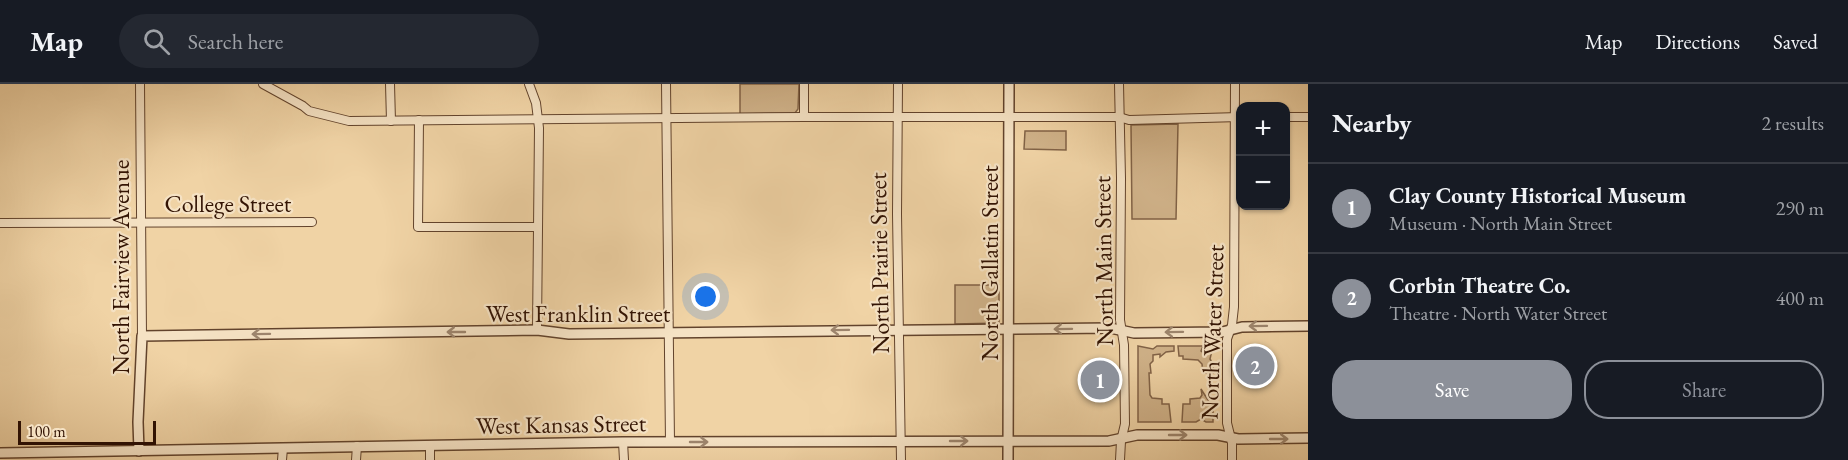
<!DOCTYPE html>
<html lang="en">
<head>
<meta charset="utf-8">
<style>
  :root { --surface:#171b24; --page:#242831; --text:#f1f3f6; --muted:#9ea1a6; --line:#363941; --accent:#8c9099 }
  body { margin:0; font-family:"EB Garamond",serif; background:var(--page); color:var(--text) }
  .controls { position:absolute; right:18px; top:18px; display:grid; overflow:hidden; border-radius:12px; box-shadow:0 2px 4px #0004 }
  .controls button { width:54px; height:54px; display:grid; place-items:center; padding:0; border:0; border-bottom:2px solid var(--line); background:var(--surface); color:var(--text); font:30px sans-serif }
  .scale { position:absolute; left:18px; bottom:15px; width:138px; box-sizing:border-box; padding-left:6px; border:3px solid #321303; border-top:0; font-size:16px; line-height:21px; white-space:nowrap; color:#321303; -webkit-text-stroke:4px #f5e2c4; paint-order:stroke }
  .you { position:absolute; left:706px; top:213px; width:21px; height:21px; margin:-15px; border:4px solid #fff; border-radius:50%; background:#1a73e8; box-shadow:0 0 0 9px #1a73e833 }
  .badge { display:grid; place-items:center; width:39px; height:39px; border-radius:50%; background:var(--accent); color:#fff; font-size:20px; font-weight:700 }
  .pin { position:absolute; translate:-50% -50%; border:3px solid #fff; box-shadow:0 2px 6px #0006 }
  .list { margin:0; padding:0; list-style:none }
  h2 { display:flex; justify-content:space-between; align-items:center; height:78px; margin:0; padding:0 24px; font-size:26px }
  h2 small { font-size:20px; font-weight:400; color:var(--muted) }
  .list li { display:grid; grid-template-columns:39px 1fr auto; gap:18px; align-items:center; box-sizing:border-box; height:90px; padding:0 24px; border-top:2px solid var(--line) }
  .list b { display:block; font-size:22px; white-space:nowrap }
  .list p { margin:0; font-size:20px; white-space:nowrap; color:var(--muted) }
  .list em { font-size:20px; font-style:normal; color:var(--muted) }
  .actions { display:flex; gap:12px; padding:18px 24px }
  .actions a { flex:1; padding:14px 0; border:2px solid var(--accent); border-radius:24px; text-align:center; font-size:21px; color:var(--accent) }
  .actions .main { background:var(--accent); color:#fff }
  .icon { flex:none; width:33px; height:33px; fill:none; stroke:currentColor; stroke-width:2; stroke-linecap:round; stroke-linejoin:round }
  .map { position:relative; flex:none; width:1308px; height:376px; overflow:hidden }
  header { display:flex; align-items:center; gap:36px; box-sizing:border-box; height:84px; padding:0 30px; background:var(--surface); border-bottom:2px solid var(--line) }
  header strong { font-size:28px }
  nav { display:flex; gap:33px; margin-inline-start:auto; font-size:21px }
  .search { width:420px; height:54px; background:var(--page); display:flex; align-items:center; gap:15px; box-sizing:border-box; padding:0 21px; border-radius:33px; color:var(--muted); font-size:22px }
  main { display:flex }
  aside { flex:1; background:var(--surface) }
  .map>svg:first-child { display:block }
  .green { fill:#d0b289; stroke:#816246; stroke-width:1.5 }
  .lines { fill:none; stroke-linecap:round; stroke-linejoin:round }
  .minor-casing { stroke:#62432c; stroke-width:10 }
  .tertiary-casing { stroke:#62432c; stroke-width:12 }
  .minor { stroke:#f5e2c4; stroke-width:8 }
  .tertiary { stroke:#f5e2c4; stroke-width:9 }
  .oneway { stroke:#9d856d }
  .labels { text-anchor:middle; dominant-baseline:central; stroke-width:4.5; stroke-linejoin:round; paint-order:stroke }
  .street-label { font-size:24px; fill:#321303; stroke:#f5e2c4 }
</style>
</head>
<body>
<header>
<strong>Map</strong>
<div class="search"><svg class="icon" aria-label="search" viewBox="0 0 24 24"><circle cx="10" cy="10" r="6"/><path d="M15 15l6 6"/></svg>Search here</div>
<nav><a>Map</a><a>Directions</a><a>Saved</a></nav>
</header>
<main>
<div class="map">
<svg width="1308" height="376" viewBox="0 0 1308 376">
  <rect width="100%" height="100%" fill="#f0d3a5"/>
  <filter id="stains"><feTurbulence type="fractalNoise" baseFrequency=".00333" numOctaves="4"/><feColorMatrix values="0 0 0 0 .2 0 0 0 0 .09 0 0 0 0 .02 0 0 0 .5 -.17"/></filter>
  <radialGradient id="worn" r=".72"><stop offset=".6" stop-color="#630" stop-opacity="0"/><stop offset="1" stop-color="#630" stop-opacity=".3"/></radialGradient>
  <!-- green -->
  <g class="green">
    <path d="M 740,0 L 799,0 L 798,25 L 795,29 L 740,30 Z"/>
    <path d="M 1178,40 L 1176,135 L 1132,135 L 1131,41 Z"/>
    <path d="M 1025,47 L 1066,47 L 1066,66 L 1024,65 Z"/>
    <path d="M 955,201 L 999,201 L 999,239 L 955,240 Z"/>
    <path d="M 1138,262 L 1153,265 L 1157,262 L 1174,262 L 1174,267 L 1166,268 L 1160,273 L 1160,270 L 1153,271 L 1153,277 L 1150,280 L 1151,289 L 1149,289 L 1150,311 L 1152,314 L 1162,315 L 1162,320 L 1169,320 L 1171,338 L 1138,338 Z"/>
    <path d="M 1178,262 L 1203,262 L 1201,267 L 1205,270 L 1208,266 L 1205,262 L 1213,262 L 1210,275 L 1213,280 L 1213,289 L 1203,289 L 1202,280 L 1198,276 L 1183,275 L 1183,272 L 1179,272 Z"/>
    <path d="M 1201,305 L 1213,324 L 1213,338 L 1206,338 L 1201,335 L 1196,338 L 1182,338 L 1183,320 L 1190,320 L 1190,315 L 1200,314 L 1202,311 Z"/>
  </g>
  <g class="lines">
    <defs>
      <g id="minor">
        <path d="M 140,0 L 142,252"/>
        <path d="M 263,0 L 303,22 L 309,27 L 349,37 L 804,33 L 1119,33 L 1129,36 L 1240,33"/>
        <path d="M 390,0 L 391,37"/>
        <path d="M 529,0 L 536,19 L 539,44 L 537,246"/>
        <path d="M 666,0 L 670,358"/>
        <path d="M 898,0 L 897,130 L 901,376"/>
        <path d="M 1119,0 L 1121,94 L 1120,236 L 1124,261 L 1125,340 L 1121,357 L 1120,376"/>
        <path d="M 804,33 L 804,0"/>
        <path d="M 1286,33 L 1308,33"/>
        <path d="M 419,36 L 418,143 L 537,143"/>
        <path d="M 0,139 L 312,138"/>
        <path d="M 623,358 L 624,376"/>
        <path d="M 430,361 L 430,376"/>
        <path d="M 282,376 L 283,364"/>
        <path d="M 356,376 L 357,362"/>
        <path d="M 1232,376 L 1232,359 L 1227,339 L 1227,255 L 1232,241 L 1234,223 L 1235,0"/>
      </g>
      <g id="tertiary">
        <path d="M 139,367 L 138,338 L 142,252 L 537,246 L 569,250 L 1110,244 L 1134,249 L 1222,248 L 1242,243 L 1308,242"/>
        <path d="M 0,369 L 623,358 L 1109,357 L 1137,351 L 1218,351 L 1238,355 L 1308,354"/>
        <path d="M 1008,376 L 1009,0"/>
      </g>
    </defs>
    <!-- minor casing -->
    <use href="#minor" class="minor-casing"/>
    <!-- tertiary casing -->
    <use href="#tertiary" class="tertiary-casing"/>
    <!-- minor -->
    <use href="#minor" class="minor"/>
    <!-- tertiary -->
    <use href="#tertiary" class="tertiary"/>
  </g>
  <!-- one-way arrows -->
  <defs><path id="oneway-shaft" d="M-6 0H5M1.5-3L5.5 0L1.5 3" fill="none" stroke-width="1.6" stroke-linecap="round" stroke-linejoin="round" transform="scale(1.5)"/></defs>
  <g class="oneway">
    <use href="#oneway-shaft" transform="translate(1258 242) rotate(179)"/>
    <use href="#oneway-shaft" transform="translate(1063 245) rotate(179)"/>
    <use href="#oneway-shaft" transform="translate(840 246) rotate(179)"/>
    <use href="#oneway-shaft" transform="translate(456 248) rotate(180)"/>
    <use href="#oneway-shaft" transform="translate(1174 248) rotate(179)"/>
    <use href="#oneway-shaft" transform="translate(261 250) rotate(179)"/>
    <use href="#oneway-shaft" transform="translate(1178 351)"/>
    <use href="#oneway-shaft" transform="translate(1279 355)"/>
    <use href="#oneway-shaft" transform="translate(959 357)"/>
    <use href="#oneway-shaft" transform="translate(699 358)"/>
  </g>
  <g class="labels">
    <!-- street labels -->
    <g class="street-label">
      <text x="228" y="119">College Street</text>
      <text transform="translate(1103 177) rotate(-91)">North Main Street</text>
      <text transform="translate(879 179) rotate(-91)">North Prairie Street</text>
      <text transform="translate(989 179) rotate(-90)">North Gallatin Street</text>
      <text transform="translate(120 183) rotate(-90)">North Fairview Avenue</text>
      <text x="578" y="229">West Franklin Street</text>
      <text transform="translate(1212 248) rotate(-88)">North Water Street</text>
      <text transform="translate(561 340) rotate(-1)">West Kansas Street</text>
    </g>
  </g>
  <rect width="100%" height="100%" filter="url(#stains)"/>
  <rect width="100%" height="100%" fill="url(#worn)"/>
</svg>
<div class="controls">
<button>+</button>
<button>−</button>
</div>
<div class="scale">100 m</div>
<div class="you"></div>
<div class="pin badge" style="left:1100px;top:296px">1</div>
<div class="pin badge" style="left:1255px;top:282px">2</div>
</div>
<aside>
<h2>Nearby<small>2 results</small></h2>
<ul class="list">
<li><span class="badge">1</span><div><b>Clay County Historical Museum</b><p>Museum · North Main Street</p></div><em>290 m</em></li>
<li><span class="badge">2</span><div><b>Corbin Theatre Co.</b><p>Theatre · North Water Street</p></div><em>400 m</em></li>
</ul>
<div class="actions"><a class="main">Save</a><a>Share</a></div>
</aside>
</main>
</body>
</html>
